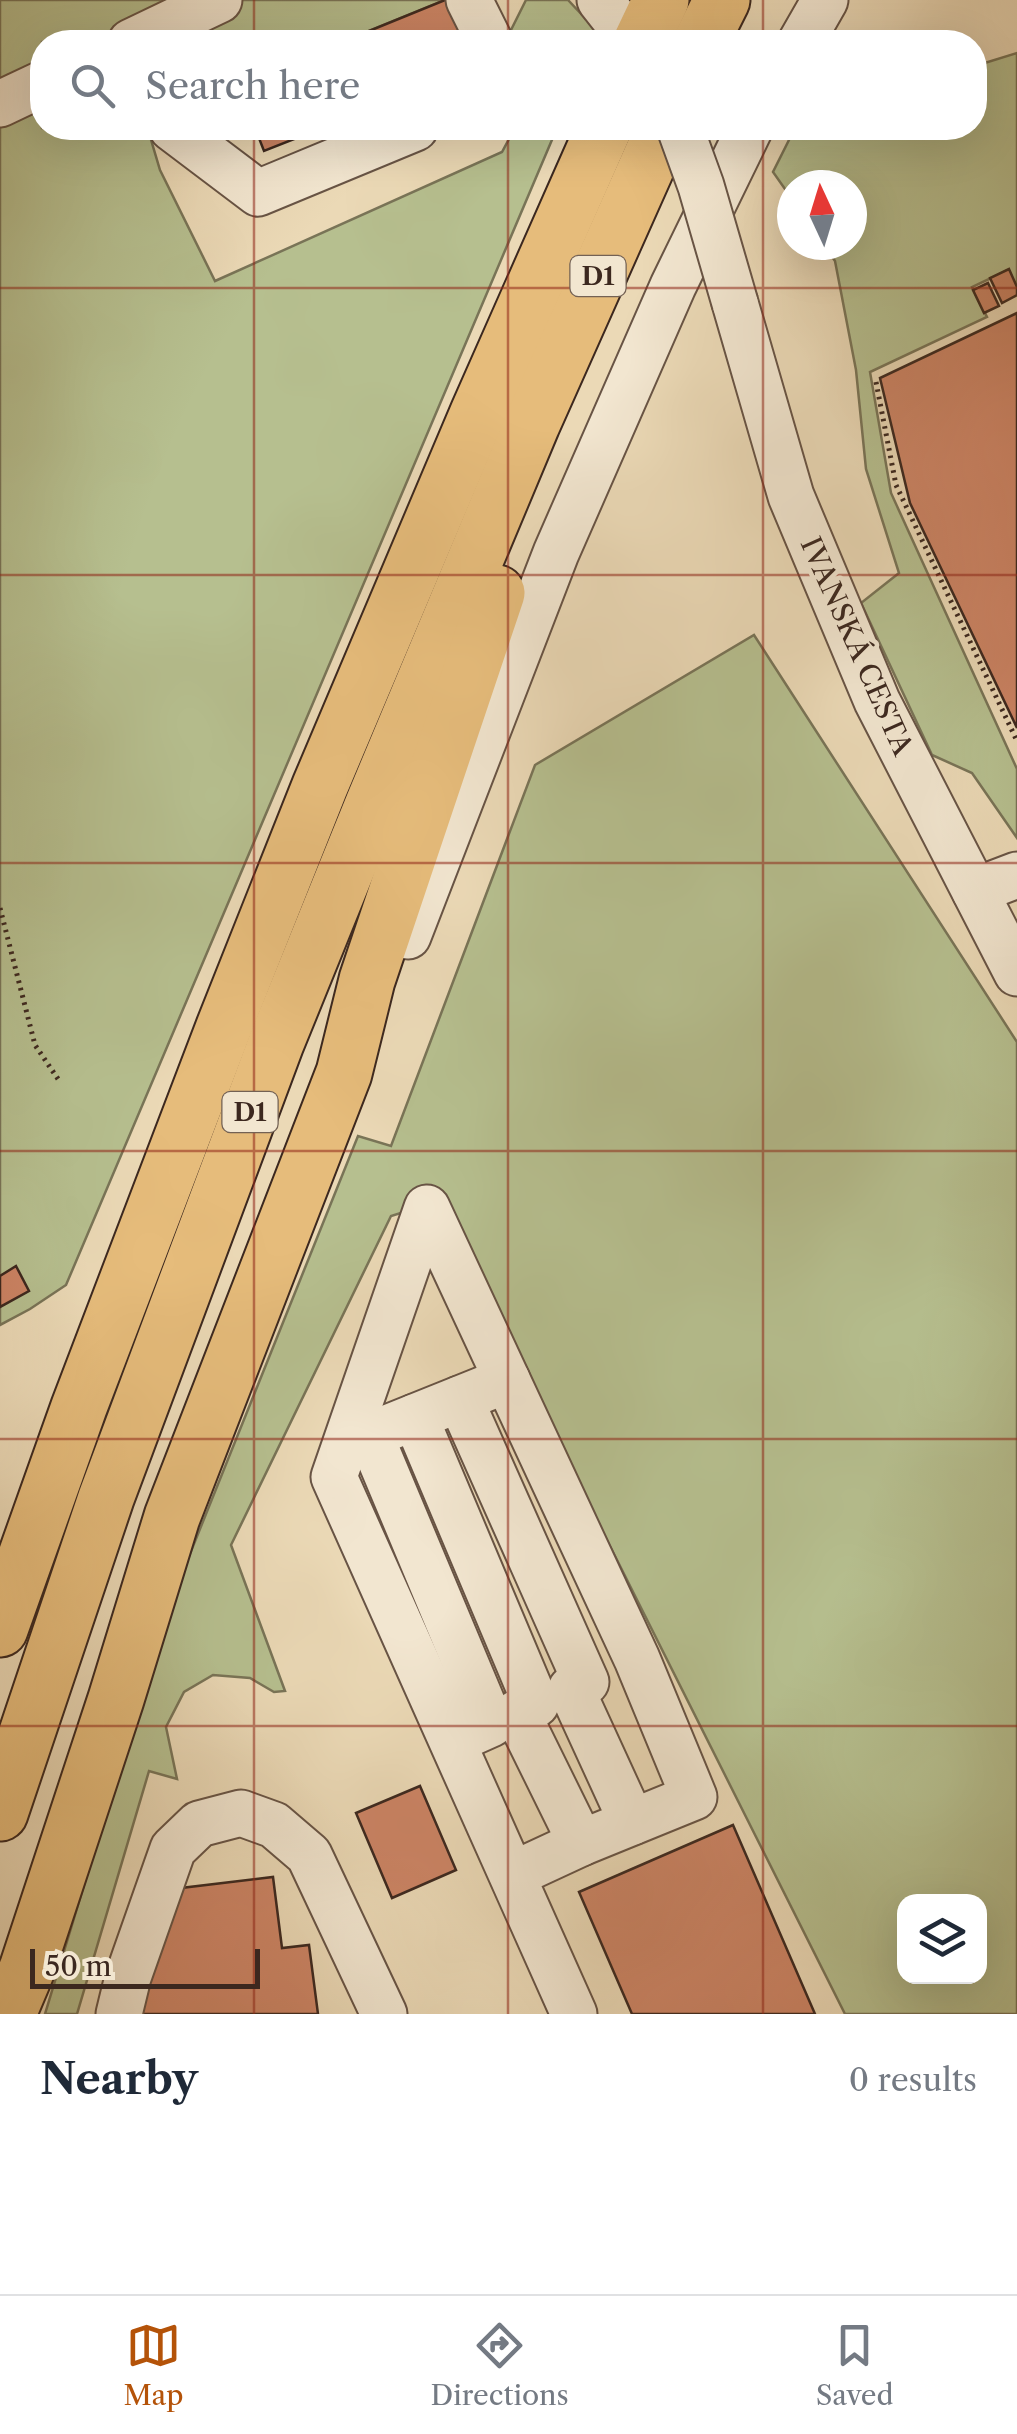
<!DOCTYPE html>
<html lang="en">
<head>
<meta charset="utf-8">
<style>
  :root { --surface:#fff; --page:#f6f6f7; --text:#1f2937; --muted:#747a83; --line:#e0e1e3; --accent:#b45309 }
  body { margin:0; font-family:"Libre Caslon Text",serif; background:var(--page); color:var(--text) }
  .controls { position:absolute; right:30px; bottom:30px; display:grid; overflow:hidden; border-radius:20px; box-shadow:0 10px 40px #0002 }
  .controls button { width:90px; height:90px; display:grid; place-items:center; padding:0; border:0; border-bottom:2px solid var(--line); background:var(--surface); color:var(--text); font:50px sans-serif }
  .compass { position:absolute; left:777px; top:170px; width:90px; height:90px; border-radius:50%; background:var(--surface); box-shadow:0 10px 40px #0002; rotate:356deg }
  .scale { position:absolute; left:30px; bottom:25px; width:230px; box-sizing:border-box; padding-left:10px; border:5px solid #3c281f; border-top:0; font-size:28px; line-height:35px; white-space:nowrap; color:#3c281f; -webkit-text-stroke:8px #f2e6d0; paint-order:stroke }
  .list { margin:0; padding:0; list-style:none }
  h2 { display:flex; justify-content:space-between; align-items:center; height:130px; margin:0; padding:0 40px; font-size:42px }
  h2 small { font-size:32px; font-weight:400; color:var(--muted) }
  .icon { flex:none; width:55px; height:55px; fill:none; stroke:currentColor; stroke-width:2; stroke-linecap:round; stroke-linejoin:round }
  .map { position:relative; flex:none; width:1017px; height:2014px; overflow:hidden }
  .search { position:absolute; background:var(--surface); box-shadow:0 10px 40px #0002; left:30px; right:30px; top:30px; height:110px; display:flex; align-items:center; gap:25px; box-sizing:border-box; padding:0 35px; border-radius:40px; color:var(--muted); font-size:38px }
  .sheet { height:280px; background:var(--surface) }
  nav { display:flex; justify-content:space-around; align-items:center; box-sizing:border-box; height:140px; border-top:2px solid var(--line); background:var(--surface); font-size:28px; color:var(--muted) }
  nav a { display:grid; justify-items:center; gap:5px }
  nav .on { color:var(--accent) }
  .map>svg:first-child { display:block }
  .green { fill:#b6bf8f; stroke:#797457; stroke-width:2.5; fill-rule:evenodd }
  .building { fill:#cc8465; stroke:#3c281f; stroke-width:2.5 }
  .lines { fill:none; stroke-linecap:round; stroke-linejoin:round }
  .minor-casing { stroke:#685445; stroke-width:49 }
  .highway-casing { stroke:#3c281f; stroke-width:59 }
  .path { stroke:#3c281f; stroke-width:5; stroke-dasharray:2.5 5; stroke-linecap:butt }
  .minor { stroke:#f2e6d0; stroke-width:45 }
  .highway { stroke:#e6bc7b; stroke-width:55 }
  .minor-bridge-casing { stroke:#685445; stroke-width:49; stroke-linecap:butt }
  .minor-bridge { stroke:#f2e6d0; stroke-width:45 }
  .grid { fill:none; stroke:#8f2418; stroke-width:2.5; stroke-opacity:0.55 }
  .labels { text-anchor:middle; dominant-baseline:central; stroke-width:9; stroke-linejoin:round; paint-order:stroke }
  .shield { fill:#f2e6d0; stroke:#736154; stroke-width:2.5 }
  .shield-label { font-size:25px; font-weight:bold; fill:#3c281f }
  .street-label { font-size:28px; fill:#3c281f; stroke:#f2e6d0 }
</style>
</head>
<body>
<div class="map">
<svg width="1017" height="2014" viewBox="0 0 1017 2014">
  <rect width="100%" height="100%" fill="#ebd9b6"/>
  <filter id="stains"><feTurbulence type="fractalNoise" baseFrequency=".002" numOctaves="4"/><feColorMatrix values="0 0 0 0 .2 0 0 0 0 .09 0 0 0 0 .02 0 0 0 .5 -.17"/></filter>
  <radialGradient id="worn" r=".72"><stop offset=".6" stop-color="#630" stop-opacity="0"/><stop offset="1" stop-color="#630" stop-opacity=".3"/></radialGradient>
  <!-- green -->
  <g class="green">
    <path d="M 0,0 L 445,0 L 342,42 L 42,42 L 42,128 L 162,128 L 149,133 L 160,170 L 215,281 L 502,152 L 515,128 L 557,128 L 66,1285 L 30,1309 L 0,1325 Z"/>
    <path d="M 526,0 L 568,0 L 598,32 L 594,42 L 505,42 Z"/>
    <path d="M 1017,53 L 1017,287 L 1008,270 L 972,287 L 987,317 L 870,372 L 891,493 L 1017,769 L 1017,838 L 972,773 L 932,755 L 861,603 L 899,573 L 866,469 L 856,370 L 835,261 L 824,245 L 852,245 L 852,185 L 792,185 L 792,199 L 773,172 L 795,128 L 974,128 L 975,66 Z"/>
    <path d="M 754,635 L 1017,1042 L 1017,2014 L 845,2014 L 510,1347 L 439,1201 L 391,1216 L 231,1545 L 285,1691 L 274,1692 L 250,1678 L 213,1675 L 184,1692 L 166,1727 L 177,1779 L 149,1771 L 77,2014 L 45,2014 L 167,1611 L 358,1136 L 391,1146 L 535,765 ZM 904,1902 L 980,1902 L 980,1976 L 904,1976 Z"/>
  </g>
  <!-- building -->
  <g class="building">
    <path d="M 445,0 L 449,0 L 466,42 L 342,42 Z"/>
    <path d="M 255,128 L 322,128 L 264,151 Z"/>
    <path d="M 1009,269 L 1017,287 L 1017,295 L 1002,303 L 990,278 Z"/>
    <path d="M 988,283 L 999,306 L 984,313 L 973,290 Z"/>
    <path d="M 1017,313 L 1017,728 L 910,503 L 880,378 Z"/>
    <path d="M 16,1266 L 29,1291 L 0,1307 L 0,1276 Z"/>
    <path d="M 420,1786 L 456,1870 L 392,1898 L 356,1813 Z"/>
    <path d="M 733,1825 L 815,2014 L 632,2014 L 579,1892 Z"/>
    <path d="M 273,1877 L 282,1948 L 309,1945 L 318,2014 L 133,2014 L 173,1889 Z"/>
  </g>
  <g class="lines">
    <defs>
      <g id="minor">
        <path d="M 469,0 L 490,42"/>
        <path d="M 600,0 L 633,42"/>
        <path d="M 131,42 L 219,0"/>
        <path d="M 801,42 L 825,0"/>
        <path d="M 0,104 L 42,84"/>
        <path d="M 172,128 L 258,193 L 415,128"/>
        <path d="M 735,303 L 791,496 L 877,701 L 1017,973"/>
        <path d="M 975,891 L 1017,875"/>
        <path d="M 408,936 L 556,553 L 673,286 L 750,128"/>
        <path d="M 460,1399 L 586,1682"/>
        <path d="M 415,1417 L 536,1704"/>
        <path d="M 571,1689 L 632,1822"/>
        <path d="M 517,1713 L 581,1843"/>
        <path d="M 453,1741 L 491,1724 L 373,1442 L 378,1434 L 390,1427 L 507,1380"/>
        <path d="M 512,1875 L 581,1843 L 694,1797 L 637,1659 L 427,1208 L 334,1477 L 574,2014"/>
        <path d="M 119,2014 L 128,1977 L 173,1849 L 199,1824 L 241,1813 L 274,1825 L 309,1855 L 384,2014"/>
      </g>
      <g id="highway">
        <path d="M 641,42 L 661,0"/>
        <path d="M 701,42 L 722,0"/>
        <path d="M 0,1629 L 79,1407 L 224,1027 L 320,786 L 478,413 L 604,128"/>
        <path d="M 0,1813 L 106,1498 L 276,1043 L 373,804 L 532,424 L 664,128"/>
        <path d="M 8,2014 L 27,1969 L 116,1699 L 172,1517 L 344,1073 L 367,980 L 497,593"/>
      </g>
    </defs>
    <!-- minor casing -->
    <use href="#minor" class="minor-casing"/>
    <!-- highway casing -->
    <use href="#highway" class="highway-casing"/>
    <!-- path -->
    <g class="path">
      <path d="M 876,382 L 896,485 L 1017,741"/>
      <path d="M 0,908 L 35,1045 L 58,1079"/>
    </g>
    <!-- minor -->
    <use href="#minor" class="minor"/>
    <!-- highway -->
    <use href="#highway" class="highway"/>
    <defs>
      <path id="minor-bridge" d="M 680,128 L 701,186 L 735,303"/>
    </defs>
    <!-- minor-bridge casing -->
    <use href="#minor-bridge" class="minor-bridge-casing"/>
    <!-- minor-bridge -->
    <use href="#minor-bridge" class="minor-bridge"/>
  </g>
  <!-- grid -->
  <path class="grid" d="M 254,0 L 254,42M 508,0 L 508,42M 763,0 L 763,42M 254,128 L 254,2014M 508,128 L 508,2014M 763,128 L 763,2014M 0,288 L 1017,288M 0,575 L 1017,575M 0,863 L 1017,863M 0,1151 L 1017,1151M 0,1439 L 1017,1439M 0,1726 L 1017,1726"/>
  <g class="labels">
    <!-- shield labels -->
    <g class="shield">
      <rect x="570.5" y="256" width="55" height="40" rx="8"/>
      <rect x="222.5" y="1092" width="55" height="40" rx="8"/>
    </g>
    <g class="shield-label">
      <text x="598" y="276">D1</text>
      <text x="250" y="1112">D1</text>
    </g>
    <!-- street labels -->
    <g class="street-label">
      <text transform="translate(857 646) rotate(66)">IVANSKÁ CESTA</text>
    </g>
  </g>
  <rect width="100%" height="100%" filter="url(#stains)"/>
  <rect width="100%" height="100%" fill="url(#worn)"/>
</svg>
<div class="controls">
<button><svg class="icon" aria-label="layers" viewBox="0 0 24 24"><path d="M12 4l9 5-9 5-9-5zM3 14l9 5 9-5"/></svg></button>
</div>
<svg class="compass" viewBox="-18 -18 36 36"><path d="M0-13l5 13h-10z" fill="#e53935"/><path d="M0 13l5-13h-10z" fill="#747a83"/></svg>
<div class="scale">50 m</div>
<div class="search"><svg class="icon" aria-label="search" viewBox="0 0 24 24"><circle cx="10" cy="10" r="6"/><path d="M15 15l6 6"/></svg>Search here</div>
</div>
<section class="sheet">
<h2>Nearby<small>0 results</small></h2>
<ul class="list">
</ul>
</section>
<nav>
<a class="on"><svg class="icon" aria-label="map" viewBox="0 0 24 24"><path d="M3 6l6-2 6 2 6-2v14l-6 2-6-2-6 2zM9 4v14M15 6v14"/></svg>Map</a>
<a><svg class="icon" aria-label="directions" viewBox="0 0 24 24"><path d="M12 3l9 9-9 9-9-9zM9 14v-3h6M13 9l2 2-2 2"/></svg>Directions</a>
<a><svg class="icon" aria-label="saved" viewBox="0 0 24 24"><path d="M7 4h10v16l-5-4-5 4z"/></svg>Saved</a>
</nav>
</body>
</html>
